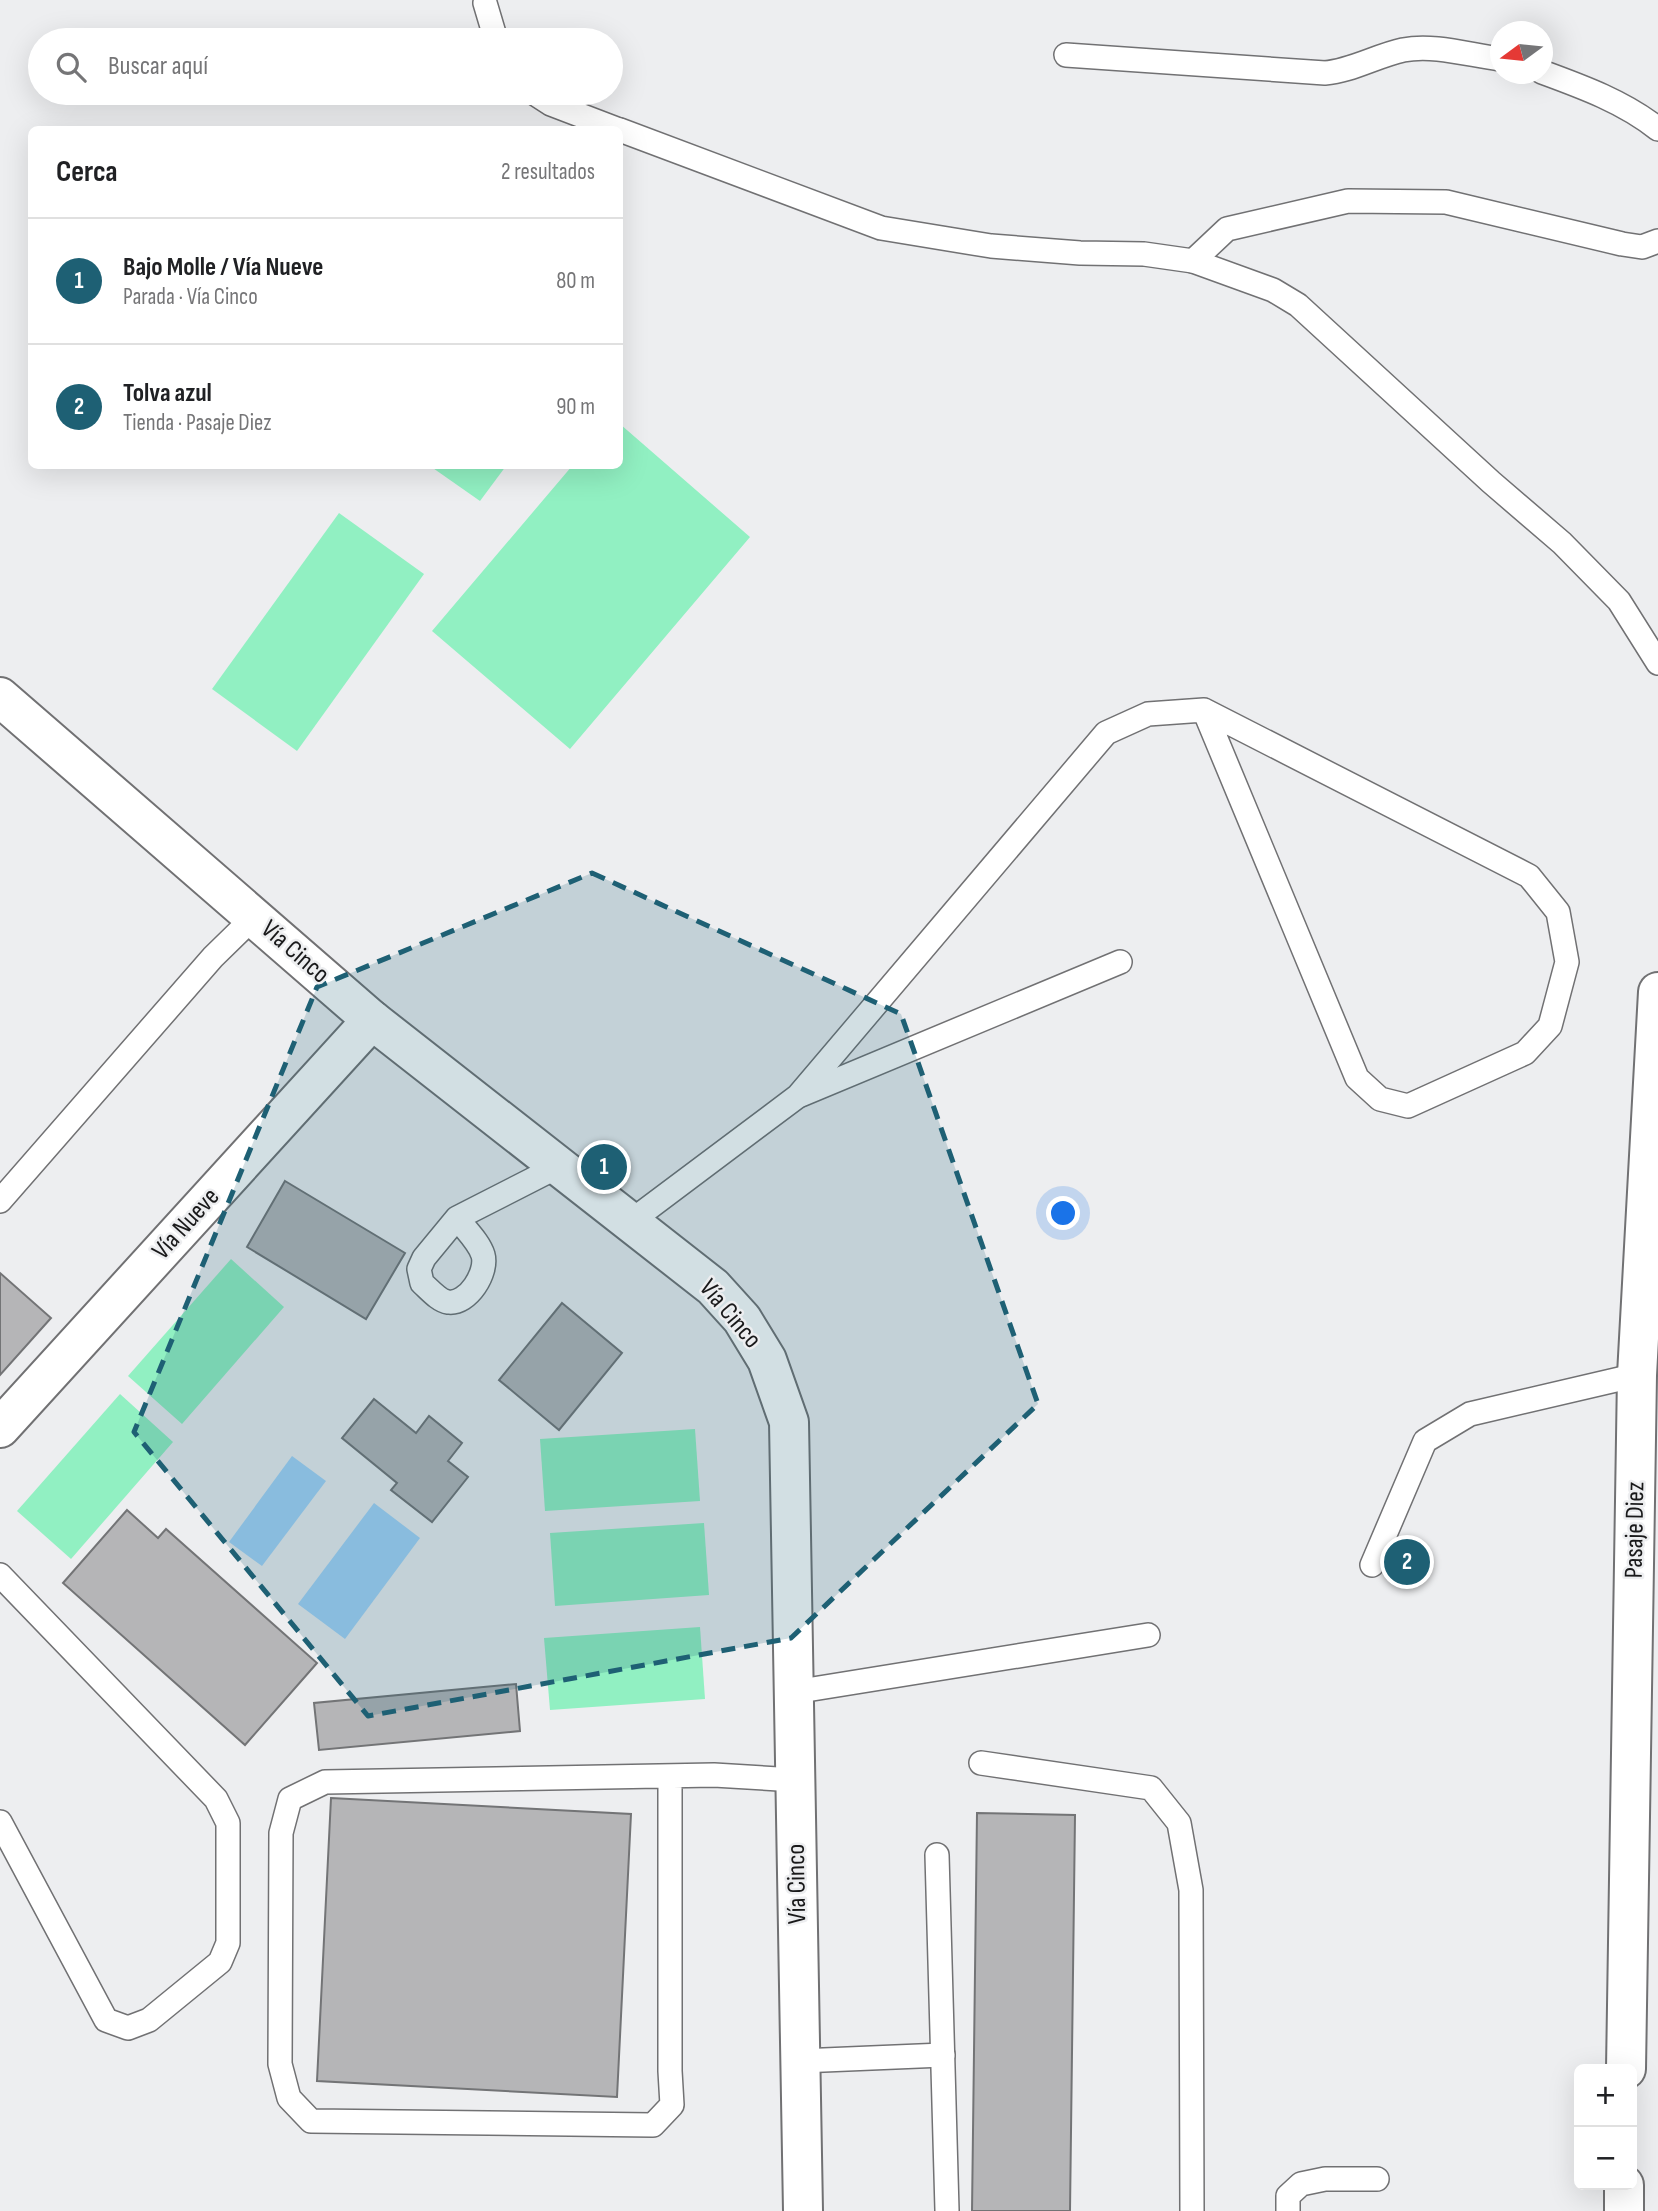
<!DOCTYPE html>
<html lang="es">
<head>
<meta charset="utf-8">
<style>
  :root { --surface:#fff; --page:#f2f2f2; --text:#202124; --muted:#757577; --line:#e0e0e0; --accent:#1e6074 }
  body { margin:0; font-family:"Sofia Sans Condensed",sans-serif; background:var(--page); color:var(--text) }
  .controls { position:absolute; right:21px; bottom:21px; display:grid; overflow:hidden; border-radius:10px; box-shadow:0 7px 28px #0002 }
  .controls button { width:63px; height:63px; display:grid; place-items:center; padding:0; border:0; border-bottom:2px solid var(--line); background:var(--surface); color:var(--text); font:35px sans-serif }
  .compass { position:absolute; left:1490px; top:21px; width:63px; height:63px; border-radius:50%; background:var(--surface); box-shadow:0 7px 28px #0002; rotate:255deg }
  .you { position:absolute; left:1064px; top:1214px; width:24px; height:24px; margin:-18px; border:5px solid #fff; border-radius:50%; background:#1a73e8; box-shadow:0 0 0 10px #1a73e833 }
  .badge { display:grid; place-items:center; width:46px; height:46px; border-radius:50%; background:var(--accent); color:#fff; font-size:23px; font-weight:700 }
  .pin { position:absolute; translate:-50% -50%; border:4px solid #fff; box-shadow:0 2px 7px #0006 }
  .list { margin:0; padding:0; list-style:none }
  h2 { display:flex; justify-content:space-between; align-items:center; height:91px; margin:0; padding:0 28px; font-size:30px }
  h2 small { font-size:23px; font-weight:400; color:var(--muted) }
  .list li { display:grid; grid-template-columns:46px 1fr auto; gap:21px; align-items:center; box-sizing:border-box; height:126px; padding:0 28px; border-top:2px solid var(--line) }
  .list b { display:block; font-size:26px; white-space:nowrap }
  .list p { margin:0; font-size:23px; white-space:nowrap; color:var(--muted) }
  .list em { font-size:23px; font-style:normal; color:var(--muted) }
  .icon { flex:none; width:38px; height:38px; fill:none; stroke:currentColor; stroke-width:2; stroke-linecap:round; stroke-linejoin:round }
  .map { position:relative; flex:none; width:1658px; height:2211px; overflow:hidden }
  .search { position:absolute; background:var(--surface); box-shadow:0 7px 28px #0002; left:28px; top:28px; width:595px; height:77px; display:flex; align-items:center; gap:18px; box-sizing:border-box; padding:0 24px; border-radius:38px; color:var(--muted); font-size:26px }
  .panel { position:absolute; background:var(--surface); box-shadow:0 7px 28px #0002; left:28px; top:126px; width:595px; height:343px; border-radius:10px }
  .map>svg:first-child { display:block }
  .green { fill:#91f0c2 }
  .water { fill:#a4d4f9 }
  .building { fill:#b5b5b7; stroke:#737476; stroke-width:2 }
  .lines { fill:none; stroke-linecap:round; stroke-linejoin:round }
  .lane-casing { stroke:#717173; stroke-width:26 }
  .street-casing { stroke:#717173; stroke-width:42 }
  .lane { stroke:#fff; stroke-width:23 }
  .street { stroke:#fff; stroke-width:38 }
  .marked { fill:#1e6074; fill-opacity:0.2; stroke:#1e6074; stroke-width:5; stroke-dasharray:14 9; stroke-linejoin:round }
  .labels { text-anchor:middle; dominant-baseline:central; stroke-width:5; stroke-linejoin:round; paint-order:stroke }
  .street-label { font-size:26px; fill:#19191a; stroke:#edeef0 }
</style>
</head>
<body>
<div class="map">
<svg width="1658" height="2211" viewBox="0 0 1658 2211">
  <rect width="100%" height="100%" fill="#edeef0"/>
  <!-- green -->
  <g class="green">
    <path d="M 620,424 L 750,537 L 570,749 L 432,631 L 572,466 L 620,466 Z"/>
    <path d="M 430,466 L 506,466 L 480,501 Z"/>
    <path d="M 339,513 L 424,574 L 297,751 L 212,689 Z"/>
    <path d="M 231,1259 L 284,1307 L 182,1424 L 128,1376 Z"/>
    <path d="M 120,1394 L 173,1442 L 71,1559 L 17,1511 Z"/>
    <path d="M 695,1429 L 700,1501 L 545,1511 L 540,1439 Z"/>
    <path d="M 704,1523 L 709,1595 L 555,1606 L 550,1533 Z"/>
    <path d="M 700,1627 L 705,1699 L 550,1710 L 544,1638 Z"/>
  </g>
  <!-- water -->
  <g class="water">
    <path d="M 292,1456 L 326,1481 L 262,1566 L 229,1542 Z"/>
    <path d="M 374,1503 L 420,1538 L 345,1639 L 298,1604 Z"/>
  </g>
  <!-- building -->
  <g class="building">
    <path d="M 285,1181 L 405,1253 L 366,1319 L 247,1247 Z"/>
    <path d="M 0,1273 L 51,1318 L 0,1375 Z"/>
    <path d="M 562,1303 L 622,1353 L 559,1430 L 499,1380 Z"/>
    <path d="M 374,1399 L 416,1433 L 429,1416 L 462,1443 L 448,1461 L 468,1477 L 432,1522 L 391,1490 L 397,1483 L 342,1438 Z"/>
    <path d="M 127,1510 L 158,1538 L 166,1529 L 317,1663 L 245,1745 L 63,1583 Z"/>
    <path d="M 516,1684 L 520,1731 L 319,1750 L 314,1703 Z"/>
    <path d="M 331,1798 L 631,1814 L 617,2097 L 317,2081 Z"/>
    <path d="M 977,1813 L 1075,1815 L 1070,2211 L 972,2211 Z"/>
  </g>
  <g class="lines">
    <defs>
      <g id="lane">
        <path d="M 485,3 L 496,40"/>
        <path d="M 1066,55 L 1325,73 C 1351,71 1376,56 1403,50 C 1434,44 1469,55 1500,59"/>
        <path d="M 1542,72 C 1583,87 1624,102 1658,129"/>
        <path d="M 534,93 L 551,104 L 619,130"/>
        <path d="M 620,130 L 881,228 L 991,246 L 1080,253 L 1144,254 L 1193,261 L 1273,290 L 1298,305 L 1491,482 L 1562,543 L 1619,601 L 1658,663"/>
        <path d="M 1193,261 L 1227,229 L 1348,201 L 1446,202 L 1622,244 L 1642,247 L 1658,241"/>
        <path d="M 801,1095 L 1120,962"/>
        <path d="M 0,1201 L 213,957 L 254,917"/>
        <path d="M 457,1218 C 465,1229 479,1242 483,1255 C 488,1272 468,1305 448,1302 C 439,1301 429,1289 422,1283 L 419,1269 L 424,1258 L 457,1218 L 559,1166"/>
        <path d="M 630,1222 L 798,1096 L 1106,733 L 1148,714 L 1204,710 L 1529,876 L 1558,912 L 1567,962 L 1550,1026 L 1525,1053 L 1408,1106 L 1380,1099 L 1357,1078 L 1204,710"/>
        <path d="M 1372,1565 L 1425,1441 L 1470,1414 L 1637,1375"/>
        <path d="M 0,1575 L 216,1799 L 228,1823 L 228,1943 L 220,1962 L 149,2020 L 128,2028 L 106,2020 L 0,1822"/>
        <path d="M 794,1692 L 1148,1635"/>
        <path d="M 981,1763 L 1151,1788 L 1179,1823 L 1191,1890 L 1192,2211"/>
        <path d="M 670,1776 L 670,2071 L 672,2105 L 653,2125 L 311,2121 L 289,2098 L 280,2064 L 281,1833 L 290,1799 L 325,1782 L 714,1775 L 795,1780"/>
        <path d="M 937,1855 L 947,2210"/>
        <path d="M 800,2061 L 943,2055"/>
        <path d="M 1288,2211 L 1288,2196 L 1301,2184 L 1325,2179 L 1377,2179"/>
      </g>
      <g id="street">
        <path d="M 0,697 L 372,1020 L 713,1287 L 742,1319 L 767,1360 L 789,1422 L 803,2211"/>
        <path d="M 0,1428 L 372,1020"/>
        <path d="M 1626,2069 L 1637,1375 L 1658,992"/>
        <path d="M 1624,2211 L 1624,2185"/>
      </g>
    </defs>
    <!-- lane casing -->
    <use href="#lane" class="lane-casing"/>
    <!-- street casing -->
    <use href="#street" class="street-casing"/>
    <!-- lane -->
    <use href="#lane" class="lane"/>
    <!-- street -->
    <use href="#street" class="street"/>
  </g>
  <!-- marked area -->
  <path class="marked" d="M 592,873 L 901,1014 L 1038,1404 L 791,1638 L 368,1716 L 134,1432 L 317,987 Z"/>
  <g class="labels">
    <!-- street labels -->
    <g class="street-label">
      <text transform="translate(295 952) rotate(41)">Vía Cinco</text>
      <text transform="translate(186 1224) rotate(-48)">Vía Nueve</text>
      <text transform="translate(730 1314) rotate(50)">Vía Cinco</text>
      <text transform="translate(1635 1530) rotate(-89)">Pasaje Diez</text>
      <text transform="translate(797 1884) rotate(-91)">Vía Cinco</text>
    </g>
  </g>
</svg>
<div class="controls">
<button>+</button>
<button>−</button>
</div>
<svg class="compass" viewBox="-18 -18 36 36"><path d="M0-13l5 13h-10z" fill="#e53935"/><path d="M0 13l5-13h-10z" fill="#757577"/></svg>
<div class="you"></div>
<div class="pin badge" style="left:604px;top:1167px">1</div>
<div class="pin badge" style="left:1407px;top:1562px">2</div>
<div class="search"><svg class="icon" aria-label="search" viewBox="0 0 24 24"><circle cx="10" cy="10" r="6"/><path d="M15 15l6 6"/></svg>Buscar aquí</div>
<section class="panel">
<h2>Cerca<small>2 resultados</small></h2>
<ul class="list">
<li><span class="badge">1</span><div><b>Bajo Molle / Vía Nueve</b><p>Parada · Vía Cinco</p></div><em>80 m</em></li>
<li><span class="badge">2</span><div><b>Tolva azul</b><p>Tienda · Pasaje Diez</p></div><em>90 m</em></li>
</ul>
</section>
</div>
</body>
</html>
